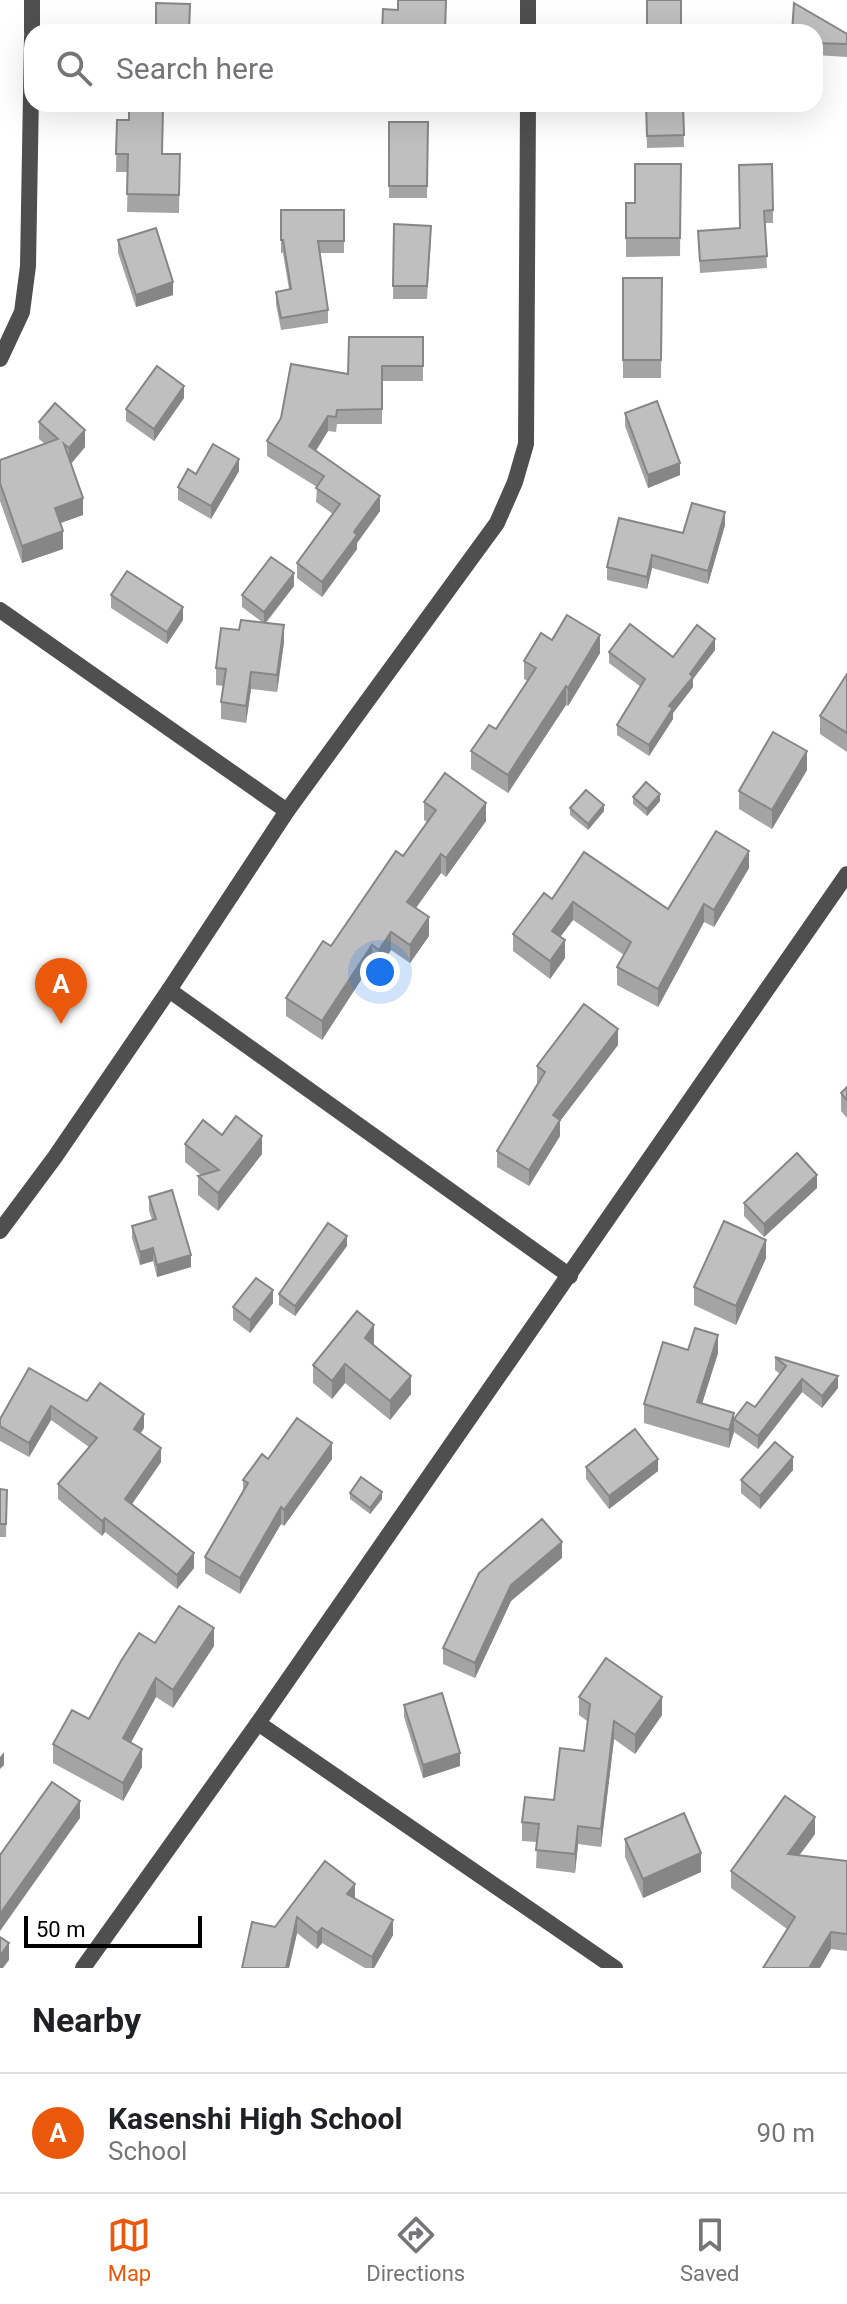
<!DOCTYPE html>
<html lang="en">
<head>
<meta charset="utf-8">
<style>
  :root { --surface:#fff; --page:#f2f2f2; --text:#202124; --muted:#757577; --line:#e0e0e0; --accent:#ea580c }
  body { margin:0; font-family:Roboto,sans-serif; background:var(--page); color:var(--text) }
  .scale { position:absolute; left:24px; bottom:20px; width:178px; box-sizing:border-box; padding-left:8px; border:4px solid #000; border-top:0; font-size:22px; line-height:28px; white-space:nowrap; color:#000; -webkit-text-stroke:6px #fff; paint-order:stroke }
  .you { position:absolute; left:380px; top:972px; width:28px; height:28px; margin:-20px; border:6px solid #fff; border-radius:50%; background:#1a73e8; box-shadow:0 0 0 12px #1a73e833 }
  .badge { display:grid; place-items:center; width:52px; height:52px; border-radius:50%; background:var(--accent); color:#fff; font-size:26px; font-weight:700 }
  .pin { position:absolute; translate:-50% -66px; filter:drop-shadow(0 2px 4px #0008) }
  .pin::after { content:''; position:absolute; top:42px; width:28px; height:24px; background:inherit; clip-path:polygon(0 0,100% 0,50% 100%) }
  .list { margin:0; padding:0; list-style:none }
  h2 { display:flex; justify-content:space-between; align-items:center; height:104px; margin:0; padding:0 32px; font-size:34px }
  h2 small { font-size:26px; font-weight:400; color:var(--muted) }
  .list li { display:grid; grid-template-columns:52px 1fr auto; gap:24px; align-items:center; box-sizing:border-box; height:120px; padding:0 32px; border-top:2px solid var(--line) }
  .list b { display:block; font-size:30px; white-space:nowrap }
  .list p { margin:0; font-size:26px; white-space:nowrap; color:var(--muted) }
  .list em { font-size:26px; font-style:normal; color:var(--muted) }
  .icon { flex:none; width:44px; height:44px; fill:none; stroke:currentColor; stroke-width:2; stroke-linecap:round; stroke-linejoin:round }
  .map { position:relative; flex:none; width:847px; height:1968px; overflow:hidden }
  .search { position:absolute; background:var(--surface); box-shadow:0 8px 32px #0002; left:24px; right:24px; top:24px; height:88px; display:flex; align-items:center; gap:20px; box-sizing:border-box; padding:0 28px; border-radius:24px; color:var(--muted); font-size:30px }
  .sheet { height:224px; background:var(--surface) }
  nav { display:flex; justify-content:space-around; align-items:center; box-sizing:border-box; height:112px; border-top:2px solid var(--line); background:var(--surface); font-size:22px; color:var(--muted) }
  nav a { display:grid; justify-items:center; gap:4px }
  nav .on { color:var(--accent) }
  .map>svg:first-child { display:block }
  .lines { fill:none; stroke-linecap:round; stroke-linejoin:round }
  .minor { stroke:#4f4f4f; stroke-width:16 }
  .wall { fill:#a4a4a4 }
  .shaded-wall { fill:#868686 }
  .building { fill:#bfbfbf; stroke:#868686; stroke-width:2 }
</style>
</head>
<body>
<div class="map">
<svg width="847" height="1968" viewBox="0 0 847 1968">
  <rect width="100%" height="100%" fill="#fff"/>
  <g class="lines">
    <!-- minor -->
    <g class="minor">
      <path d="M 32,0 L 32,32"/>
      <path d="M 528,32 L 528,0"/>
      <path d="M 0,359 L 22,312 L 28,266 L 32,37"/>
      <path d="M 0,610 L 287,811"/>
      <path d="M 169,990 L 570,1276"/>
      <path d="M 0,1231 L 55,1157 L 169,990 L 287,811 L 497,523 L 515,482 L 526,444 L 528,104"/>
      <path d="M 258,1723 L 615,1968"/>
      <path d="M 83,1968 L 258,1723 L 847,874"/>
    </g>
  </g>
  <!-- wall -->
  <g class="wall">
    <path d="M 646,0 L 681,30 L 681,32 L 647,32 Z"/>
    <path d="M 815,32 L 847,44 L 847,57 L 815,55 Z"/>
    <path d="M 646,104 L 683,104 L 684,147 L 647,148 Z"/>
    <path d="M 117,120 L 162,154 L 180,154 L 179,213 L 127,212 L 128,172 L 116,172 Z"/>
    <path d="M 389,122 L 428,122 L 427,198 L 389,198 Z"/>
    <path d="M 681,164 L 680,256 L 626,257 L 626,203 L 635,203 Z"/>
    <path d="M 739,165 L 773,210 L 773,223 L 765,223 L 767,268 L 700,273 L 698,231 L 740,228 Z"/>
    <path d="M 281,210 L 344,210 L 344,253 L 319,253 L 328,310 L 328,323 L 281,330 L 276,304 L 276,292 L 289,289 L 283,253 L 281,253 Z"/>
    <path d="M 394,224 L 431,238 L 427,299 L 393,299 Z"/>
    <path d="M 118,240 L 173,295 L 136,307 L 118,253 Z"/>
    <path d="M 623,278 L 662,278 L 661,378 L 623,378 Z"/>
    <path d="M 423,337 L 423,381 L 382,381 L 382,424 L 337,424 L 336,432 L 328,431 L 316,451 L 380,511 L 357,543 L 357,549 L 322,597 L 297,578 L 297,563 L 333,514 L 316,502 L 317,487 L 267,456 L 267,441 L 348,374 Z"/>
    <path d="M 184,398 L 154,441 L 126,421 L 126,409 Z"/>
    <path d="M 625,413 L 680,475 L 648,488 L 625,426 Z"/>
    <path d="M 39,422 L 85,447 L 71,464 L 83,515 L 60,523 L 63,549 L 22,563 L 0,501 L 0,460 L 45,444 L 39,439 Z"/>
    <path d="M 239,471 L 211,519 L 178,500 L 178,487 L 196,474 Z"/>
    <path d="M 725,525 L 708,584 L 652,568 L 647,589 L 607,580 L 607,567 L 683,533 Z"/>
    <path d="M 294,586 L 266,623 L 284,642 L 277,692 L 251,689 L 246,723 L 221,719 L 221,702 L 223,686 L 216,685 L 216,668 L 239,630 L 262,622 L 242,607 L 242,595 Z"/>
    <path d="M 111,595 L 183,620 L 167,644 L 111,608 Z"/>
    <path d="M 552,640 L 600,653 L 568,706 L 566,705 L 508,793 L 471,769 L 471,751 L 496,729 L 528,681 L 524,679 L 524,661 Z"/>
    <path d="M 715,650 L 693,679 L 693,687 L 673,713 L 673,719 L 649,756 L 617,735 L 617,725 L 641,687 L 609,663 L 609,652 L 673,657 Z"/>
    <path d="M 847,674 L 847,752 L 820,734 L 820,716 Z"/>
    <path d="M 807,770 L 772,829 L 739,809 L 739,791 Z"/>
    <path d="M 633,797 L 660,801 L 647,816 L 633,804 Z"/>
    <path d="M 424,802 L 486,821 L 446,877 L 441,873 L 416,908 L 429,936 L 410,963 L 391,950 L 379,968 L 372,963 L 322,1040 L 286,1016 L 286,998 L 331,946 L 403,856 L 427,822 L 424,820 Z"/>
    <path d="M 570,808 L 604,811 L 588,830 L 570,815 Z"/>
    <path d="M 749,868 L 714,927 L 704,922 L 658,1007 L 617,985 L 617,967 L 624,955 L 573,920 L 560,937 L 565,958 L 550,979 L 513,951 L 513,934 L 552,899 L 668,909 Z"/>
    <path d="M 618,1045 L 560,1121 L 560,1136 L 529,1186 L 497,1167 L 497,1151 L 539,1083 L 537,1082 L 537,1066 Z"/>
    <path d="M 847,1087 L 847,1118 L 841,1111 L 841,1093 Z"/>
    <path d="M 222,1135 L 262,1154 L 218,1211 L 198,1195 L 198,1176 L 201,1175 L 185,1162 L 185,1144 Z"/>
    <path d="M 817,1188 L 764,1237 L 744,1216 L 744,1203 Z"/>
    <path d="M 149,1197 L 191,1267 L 157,1277 L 153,1261 L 140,1265 L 132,1238 L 132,1226 L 152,1220 L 149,1210 Z"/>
    <path d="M 347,1246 L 295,1316 L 279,1305 L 279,1294 Z"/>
    <path d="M 766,1258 L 736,1325 L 694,1305 L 694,1287 Z"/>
    <path d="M 273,1303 L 250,1333 L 233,1320 L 233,1307 Z"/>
    <path d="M 374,1344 L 374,1345 L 411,1394 L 390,1420 L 345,1383 L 332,1399 L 313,1383 L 313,1365 Z"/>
    <path d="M 688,1350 L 718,1353 L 702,1403 L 734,1432 L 729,1448 L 644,1423 L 644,1404 Z"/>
    <path d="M 775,1357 L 838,1388 L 822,1408 L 802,1392 L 758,1449 L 734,1432 L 734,1419 L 755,1407 L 780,1374 L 775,1370 Z"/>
    <path d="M 29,1368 L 87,1401 L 144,1428 L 140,1434 L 161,1462 L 132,1504 L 194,1568 L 177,1589 L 105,1532 L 102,1536 L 58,1499 L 58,1484 L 89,1447 L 51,1420 L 29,1457 L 0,1441 L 0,1419 Z"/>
    <path d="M 268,1459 L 332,1459 L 284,1526 L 281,1524 L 240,1594 L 205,1573 L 205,1557 L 243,1491 L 243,1480 Z"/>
    <path d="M 586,1467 L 658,1471 L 609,1509 L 586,1479 Z"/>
    <path d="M 793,1470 L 760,1509 L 741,1493 L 741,1480 Z"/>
    <path d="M 0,1489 L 7,1490 L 6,1537 L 0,1537 Z"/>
    <path d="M 350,1493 L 382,1499 L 370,1514 L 350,1499 Z"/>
    <path d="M 562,1558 L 511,1601 L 475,1678 L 443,1664 L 443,1648 Z"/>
    <path d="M 155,1643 L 214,1646 L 173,1708 L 156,1697 L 130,1743 L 142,1767 L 123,1801 L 53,1763 L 53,1744 L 89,1719 Z"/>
    <path d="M 579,1697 L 662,1715 L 635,1754 L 614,1739 L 601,1847 L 578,1844 L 575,1873 L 536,1868 L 537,1842 L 522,1841 L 522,1822 L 554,1800 L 584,1751 L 587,1721 L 579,1715 Z"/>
    <path d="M 404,1705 L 460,1766 L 423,1778 L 404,1717 Z"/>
    <path d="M 815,1834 L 799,1855 L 847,1861 L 847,1951 L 831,1949 L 787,1929 L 731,1888 L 731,1871 Z"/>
    <path d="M 625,1839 L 701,1872 L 643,1898 L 625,1857 Z"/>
    <path d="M 325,1861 L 355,1898 L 393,1935 L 374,1968 L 365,1968 L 322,1943 L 317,1949 L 297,1933 L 289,1968 L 242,1968 L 275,1927 Z"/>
  </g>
  <!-- shaded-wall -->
  <g class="shaded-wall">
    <path d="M 173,282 L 173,295 L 136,307 L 136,295 Z"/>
    <path d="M 184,386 L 184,398 L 154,441 L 154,429 Z"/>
    <path d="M 328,416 L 328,431 L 309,461 L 309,446 Z"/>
    <path d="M 85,430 L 85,447 L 69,466 L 69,448 Z"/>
    <path d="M 239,459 L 239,471 L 211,519 L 211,506 Z"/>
    <path d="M 680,463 L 680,475 L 648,488 L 648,475 Z"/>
    <path d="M 380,496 L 380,511 L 357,543 L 357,549 L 322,597 L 322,582 L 354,532 Z"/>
    <path d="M 83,498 L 83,515 L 55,525 L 55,508 Z"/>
    <path d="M 725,512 L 725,525 L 708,584 L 708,571 Z"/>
    <path d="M 63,531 L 63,549 L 22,563 L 22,546 Z"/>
    <path d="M 652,555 L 652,568 L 647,589 L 647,577 Z"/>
    <path d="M 294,573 L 294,586 L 264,624 L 264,612 Z"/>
    <path d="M 183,607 L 183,620 L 167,644 L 167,632 Z"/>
    <path d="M 284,625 L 284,642 L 277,692 L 277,675 Z"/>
    <path d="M 600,635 L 600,653 L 568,706 L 568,688 Z"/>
    <path d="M 715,639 L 715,650 L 693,679 L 693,687 L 673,713 L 673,719 L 649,756 L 649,745 L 669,706 L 690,674 Z"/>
    <path d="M 251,672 L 251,689 L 246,723 L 246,706 Z"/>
    <path d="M 566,686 L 566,705 L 508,793 L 508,775 Z"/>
    <path d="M 807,751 L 807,770 L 772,829 L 772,810 Z"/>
    <path d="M 660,794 L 660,801 L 647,816 L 647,809 Z"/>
    <path d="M 486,803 L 486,821 L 446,877 L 446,858 Z"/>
    <path d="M 604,805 L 604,811 L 588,830 L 588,824 Z"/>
    <path d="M 749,851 L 749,868 L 714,927 L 714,910 Z"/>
    <path d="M 441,854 L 441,873 L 407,920 L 407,902 Z"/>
    <path d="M 573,902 L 573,920 L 552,948 L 552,931 Z"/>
    <path d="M 704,904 L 704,922 L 658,1007 L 658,989 Z"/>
    <path d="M 429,917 L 429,936 L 410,963 L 410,945 Z"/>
    <path d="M 391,932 L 391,950 L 379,968 L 379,950 Z"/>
    <path d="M 565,940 L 565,958 L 550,979 L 550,961 Z"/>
    <path d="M 372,945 L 372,963 L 322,1040 L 322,1021 Z"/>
    <path d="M 618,1029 L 618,1045 L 560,1121 L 560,1136 L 529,1186 L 529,1170 L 553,1115 Z"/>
    <path d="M 262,1136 L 262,1154 L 218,1211 L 218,1193 Z"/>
    <path d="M 817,1175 L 817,1188 L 764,1237 L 764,1224 Z"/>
    <path d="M 347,1236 L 347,1246 L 295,1316 L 295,1306 Z"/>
    <path d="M 766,1240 L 766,1258 L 736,1325 L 736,1306 Z"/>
    <path d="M 153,1248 L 153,1261 L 140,1265 L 140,1252 Z"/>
    <path d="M 191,1255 L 191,1267 L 157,1277 L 157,1265 Z"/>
    <path d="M 273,1290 L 273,1303 L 250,1333 L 250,1320 Z"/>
    <path d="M 374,1325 L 374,1344 L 365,1356 L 365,1338 Z"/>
    <path d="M 718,1335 L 718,1353 L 697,1420 L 697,1402 Z"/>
    <path d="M 345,1364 L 345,1383 L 332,1399 L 332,1381 Z"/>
    <path d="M 411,1376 L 411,1394 L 390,1420 L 390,1401 Z"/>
    <path d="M 838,1376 L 838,1388 L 822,1408 L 822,1396 Z"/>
    <path d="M 802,1379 L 802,1392 L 758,1449 L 758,1436 Z"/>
    <path d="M 51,1406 L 51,1420 L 29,1457 L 29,1443 Z"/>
    <path d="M 734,1413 L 734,1432 L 729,1448 L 729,1430 Z"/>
    <path d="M 144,1414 L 144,1428 L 134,1443 L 134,1429 Z"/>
    <path d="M 332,1443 L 332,1459 L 284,1526 L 284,1510 Z"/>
    <path d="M 161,1448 L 161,1462 L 125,1514 L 125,1499 Z"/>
    <path d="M 793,1457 L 793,1470 L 760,1509 L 760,1496 Z"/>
    <path d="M 658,1459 L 658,1471 L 609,1509 L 609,1496 Z"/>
    <path d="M 382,1492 L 382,1499 L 370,1514 L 370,1508 Z"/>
    <path d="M 281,1507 L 281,1524 L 240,1594 L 240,1578 Z"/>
    <path d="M 105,1518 L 105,1532 L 102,1536 L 102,1521 Z"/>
    <path d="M 562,1542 L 562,1558 L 511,1601 L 475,1678 L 475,1663 L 511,1585 Z"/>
    <path d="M 194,1553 L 194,1568 L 177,1589 L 177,1575 Z"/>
    <path d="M 214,1628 L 214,1646 L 173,1708 L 173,1690 Z"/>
    <path d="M 156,1678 L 156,1697 L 123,1757 L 123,1738 Z"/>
    <path d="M 662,1697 L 662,1715 L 635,1754 L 635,1735 Z"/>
    <path d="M 614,1721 L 614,1739 L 601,1847 L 601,1829 Z"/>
    <path d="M 142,1749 L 142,1767 L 123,1801 L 123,1783 Z"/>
    <path d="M 4,1752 L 4,1765 L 0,1769 L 0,1757 Z"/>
    <path d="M 460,1753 L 460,1766 L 423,1778 L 423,1765 Z"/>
    <path d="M 80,1801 L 80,1818 L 0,1931 L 0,1914 Z"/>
    <path d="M 815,1817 L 815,1834 L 788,1871 L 788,1854 Z"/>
    <path d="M 578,1826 L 578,1844 L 575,1873 L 575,1854 Z"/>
    <path d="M 701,1853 L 701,1872 L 643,1898 L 643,1879 Z"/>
    <path d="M 355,1884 L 355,1900 L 347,1894 Z"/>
    <path d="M 297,1917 L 297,1933 L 289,1968 L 286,1968 Z"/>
    <path d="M 393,1920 L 393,1935 L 374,1968 L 372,1968 L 372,1957 Z"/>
    <path d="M 322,1928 L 322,1943 L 317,1949 L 317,1933 Z"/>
    <path d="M 831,1932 L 831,1949 L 820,1968 L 809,1968 Z"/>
    <path d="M 9,1943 L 9,1960 L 3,1968 L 0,1968 L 0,1956 Z"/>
  </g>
  <!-- building -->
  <g class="building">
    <path d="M 398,0 L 446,0 L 445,32 L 382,32 L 383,9 L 398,10 Z"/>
    <path d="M 647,0 L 681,0 L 681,30 L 647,31 Z"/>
    <path d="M 156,3 L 190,4 L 189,32 L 130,32 L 131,26 L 156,26 Z"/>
    <path d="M 794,3 L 847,34 L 847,44 L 815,43 L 815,32 L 792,32 Z"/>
    <path d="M 646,104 L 683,104 L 684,135 L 647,136 Z"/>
    <path d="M 129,108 L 163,108 L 162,154 L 180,154 L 179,195 L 127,194 L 128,154 L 116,154 L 117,120 L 129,120 Z"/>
    <path d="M 389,122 L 428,122 L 427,186 L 389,186 Z"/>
    <path d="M 635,164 L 681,164 L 680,238 L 626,238 L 626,203 L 635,203 Z"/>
    <path d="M 772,164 L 773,210 L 764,211 L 767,256 L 700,261 L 698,231 L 740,228 L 739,165 Z"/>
    <path d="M 281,210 L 344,210 L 344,241 L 318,241 L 328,310 L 281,318 L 276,292 L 291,289 L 283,240 L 281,240 Z"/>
    <path d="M 394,224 L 431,226 L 427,286 L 393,286 Z"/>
    <path d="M 156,228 L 173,282 L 136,295 L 118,240 Z"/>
    <path d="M 623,278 L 662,278 L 661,360 L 623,360 Z"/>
    <path d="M 349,337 L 423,337 L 423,366 L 382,366 L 382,409 L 337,410 L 336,417 L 328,416 L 309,446 L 380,496 L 354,532 L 357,535 L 322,582 L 297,563 L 340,504 L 316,488 L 324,476 L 267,441 L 281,418 L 291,364 L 348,374 Z"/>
    <path d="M 157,366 L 184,386 L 154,429 L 126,409 Z"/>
    <path d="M 657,401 L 680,463 L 648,475 L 625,413 Z"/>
    <path d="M 55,403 L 85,430 L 69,448 L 64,444 L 83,498 L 55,508 L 63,531 L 22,546 L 0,483 L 0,460 L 58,439 L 39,422 Z"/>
    <path d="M 213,444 L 239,459 L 211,506 L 178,487 L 188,469 L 196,474 Z"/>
    <path d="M 692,503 L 725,512 L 708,571 L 652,555 L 647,577 L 607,567 L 619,518 L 683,533 Z"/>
    <path d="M 271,557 L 294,573 L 264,612 L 242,595 Z"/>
    <path d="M 127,571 L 183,607 L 167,632 L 111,595 Z"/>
    <path d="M 567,615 L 600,635 L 568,688 L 566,686 L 508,775 L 471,751 L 489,725 L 496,729 L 536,668 L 524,661 L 541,633 L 552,640 Z"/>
    <path d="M 241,620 L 284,625 L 277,675 L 251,672 L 246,706 L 221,702 L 226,669 L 216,668 L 221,628 L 239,630 Z"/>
    <path d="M 630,624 L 673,657 L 697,625 L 715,639 L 690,674 L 693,677 L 669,706 L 673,708 L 649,745 L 617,725 L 645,679 L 609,652 Z"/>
    <path d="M 847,674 L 847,733 L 820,716 Z"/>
    <path d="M 773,732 L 807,751 L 772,810 L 739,791 Z"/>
    <path d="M 445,773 L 486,803 L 446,858 L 441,854 L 407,902 L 429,917 L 410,945 L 391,932 L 379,950 L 372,945 L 322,1021 L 286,998 L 323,941 L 331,946 L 396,851 L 403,856 L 436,810 L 424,802 Z"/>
    <path d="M 646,782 L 660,794 L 647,809 L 633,797 Z"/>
    <path d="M 586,790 L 604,805 L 588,824 L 570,808 Z"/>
    <path d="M 716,831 L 749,851 L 714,910 L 704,904 L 658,989 L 617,967 L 631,942 L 573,902 L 552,931 L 565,940 L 550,961 L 513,934 L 544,893 L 552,899 L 584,852 L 668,909 Z"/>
    <path d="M 584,1004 L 618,1029 L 553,1115 L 560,1120 L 529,1170 L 497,1151 L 545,1072 L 537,1066 Z"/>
    <path d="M 847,1087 L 847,1100 L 841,1093 Z"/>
    <path d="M 236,1116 L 262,1136 L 218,1193 L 198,1176 L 219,1170 L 185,1144 L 203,1120 L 222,1135 Z"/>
    <path d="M 797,1153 L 817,1175 L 764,1224 L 744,1203 Z"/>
    <path d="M 172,1190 L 191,1255 L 157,1265 L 153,1248 L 140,1252 L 132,1226 L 156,1219 L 149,1197 Z"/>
    <path d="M 724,1221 L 766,1240 L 736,1306 L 694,1287 Z"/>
    <path d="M 328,1223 L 347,1236 L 295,1306 L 279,1294 Z"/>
    <path d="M 256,1278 L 273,1290 L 250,1320 L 233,1307 Z"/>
    <path d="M 357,1311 L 374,1325 L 365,1338 L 411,1376 L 390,1401 L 345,1364 L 332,1381 L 313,1365 Z"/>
    <path d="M 695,1328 L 718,1335 L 697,1402 L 734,1413 L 729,1430 L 644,1404 L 663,1342 L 688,1350 Z"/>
    <path d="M 775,1357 L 838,1376 L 822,1396 L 802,1379 L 758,1436 L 734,1419 L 747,1402 L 755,1407 L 786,1366 Z"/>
    <path d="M 29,1368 L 87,1401 L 100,1383 L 144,1414 L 134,1429 L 161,1448 L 125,1499 L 194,1553 L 177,1575 L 105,1518 L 102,1521 L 58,1484 L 97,1438 L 51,1406 L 29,1443 L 0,1426 L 0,1419 Z"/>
    <path d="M 297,1418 L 332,1443 L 284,1510 L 281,1507 L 240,1578 L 205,1557 L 248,1483 L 243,1480 L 262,1454 L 268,1459 Z"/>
    <path d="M 635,1429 L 658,1459 L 609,1496 L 586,1467 Z"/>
    <path d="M 775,1442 L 793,1457 L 760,1496 L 741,1480 Z"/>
    <path d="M 361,1477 L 382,1492 L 370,1508 L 350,1493 Z"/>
    <path d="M 0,1489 L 7,1490 L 6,1524 L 0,1524 Z"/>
    <path d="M 542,1519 L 562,1542 L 511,1585 L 475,1663 L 443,1648 L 479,1573 Z"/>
    <path d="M 179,1606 L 214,1628 L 173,1690 L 156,1678 L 123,1738 L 142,1749 L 123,1783 L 53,1744 L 72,1710 L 89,1719 L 121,1661 L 139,1633 L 155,1643 Z"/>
    <path d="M 606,1658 L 662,1697 L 635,1735 L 614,1721 L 601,1829 L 578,1826 L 575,1854 L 536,1850 L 539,1824 L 522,1822 L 525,1797 L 554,1800 L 560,1748 L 584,1751 L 590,1704 L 579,1697 Z"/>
    <path d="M 442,1693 L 460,1753 L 423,1765 L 404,1705 Z"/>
    <path d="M 52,1782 L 80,1801 L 0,1914 L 0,1855 Z"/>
    <path d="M 785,1796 L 815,1817 L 788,1854 L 847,1861 L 847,1934 L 831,1932 L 809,1968 L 763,1968 L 795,1917 L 731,1871 Z"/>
    <path d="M 684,1813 L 701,1853 L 643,1879 L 625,1839 Z"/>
    <path d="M 325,1861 L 355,1884 L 347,1894 L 393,1920 L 372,1957 L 322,1928 L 317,1933 L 297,1917 L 286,1968 L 242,1968 L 252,1922 L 275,1927 Z"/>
    <path d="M 0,1937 L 9,1943 L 0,1956 Z"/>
  </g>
</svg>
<div class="scale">50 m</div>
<div class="you"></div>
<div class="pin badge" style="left:61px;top:1024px">A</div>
<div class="search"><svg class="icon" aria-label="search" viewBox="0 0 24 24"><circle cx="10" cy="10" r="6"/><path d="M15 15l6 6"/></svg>Search here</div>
</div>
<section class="sheet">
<h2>Nearby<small></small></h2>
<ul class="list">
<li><span class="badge">A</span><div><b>Kasenshi High School</b><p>School</p></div><em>90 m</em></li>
</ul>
</section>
<nav>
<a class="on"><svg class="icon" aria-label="map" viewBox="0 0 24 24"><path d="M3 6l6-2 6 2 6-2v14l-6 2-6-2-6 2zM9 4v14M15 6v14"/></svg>Map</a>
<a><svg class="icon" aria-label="directions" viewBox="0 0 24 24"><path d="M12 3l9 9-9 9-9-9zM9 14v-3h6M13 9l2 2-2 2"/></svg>Directions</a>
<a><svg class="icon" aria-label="saved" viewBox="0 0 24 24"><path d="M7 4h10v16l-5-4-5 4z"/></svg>Saved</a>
</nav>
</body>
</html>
